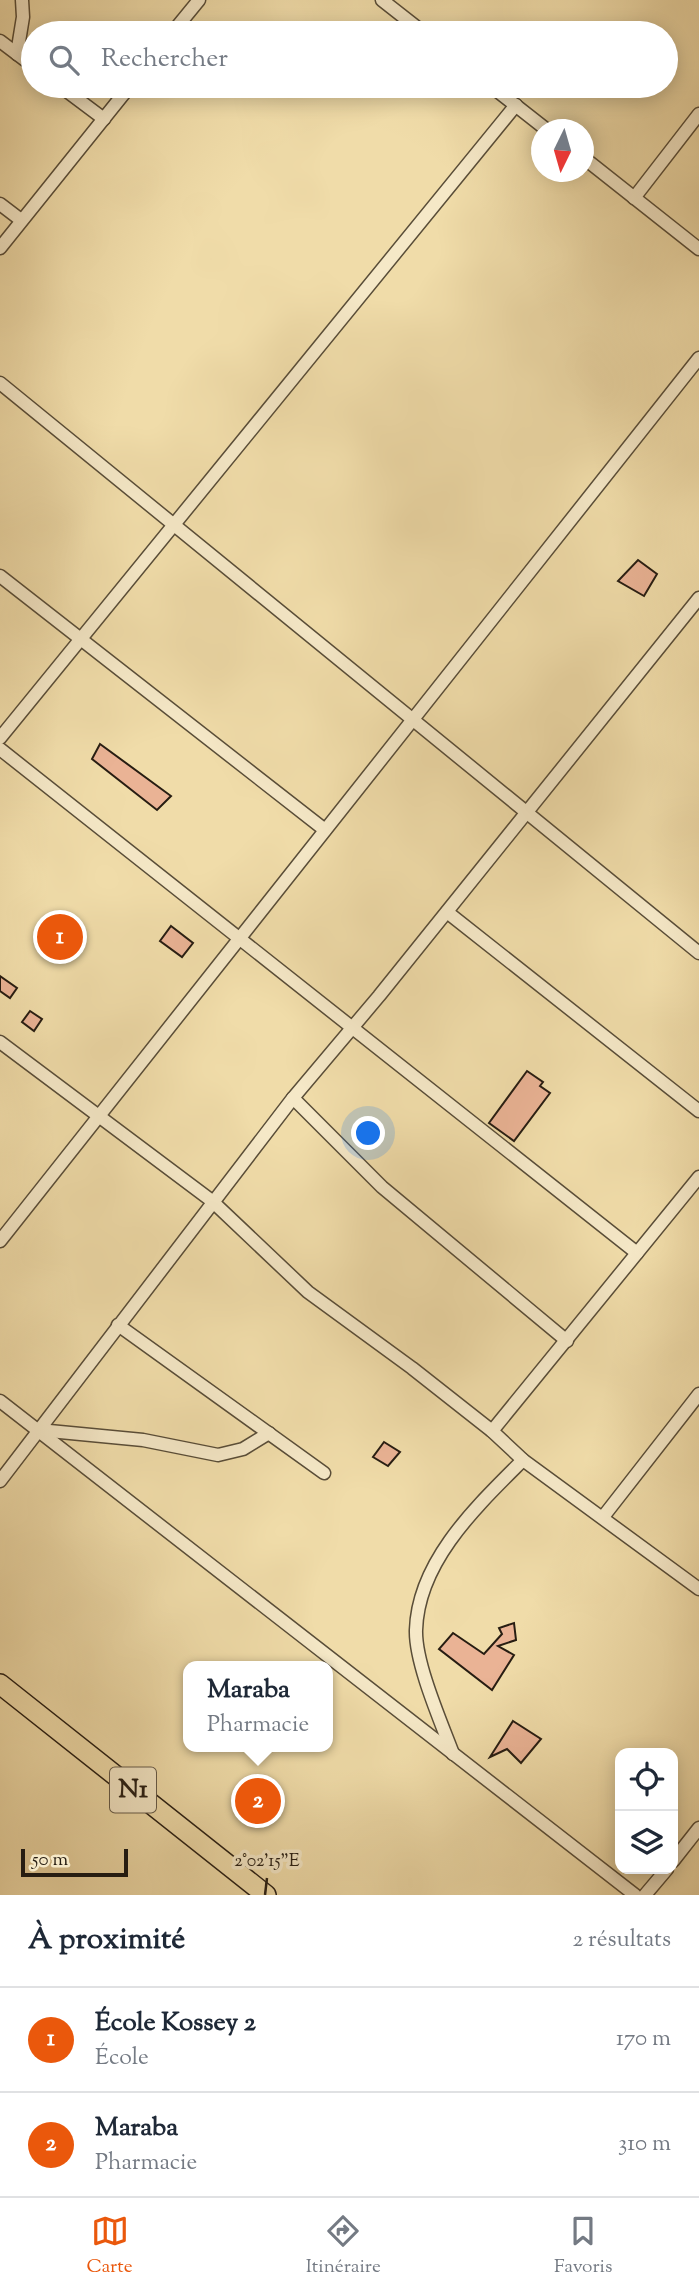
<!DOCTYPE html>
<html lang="fr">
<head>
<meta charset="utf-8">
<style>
  :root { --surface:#fff; --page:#f2f2f3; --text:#1f2937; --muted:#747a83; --line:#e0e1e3; --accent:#ea580c }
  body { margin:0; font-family:"Sorts Mill Goudy",serif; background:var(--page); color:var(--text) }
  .controls { position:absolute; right:21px; bottom:21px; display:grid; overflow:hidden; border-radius:14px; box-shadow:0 4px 18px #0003 }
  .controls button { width:63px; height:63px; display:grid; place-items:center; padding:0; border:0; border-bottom:2px solid var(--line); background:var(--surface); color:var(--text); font:35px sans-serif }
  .compass { position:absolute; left:531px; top:119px; width:63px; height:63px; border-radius:50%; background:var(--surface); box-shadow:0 4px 18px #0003; rotate:185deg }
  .scale { position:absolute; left:21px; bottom:18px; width:107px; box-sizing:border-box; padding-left:7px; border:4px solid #271d12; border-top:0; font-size:19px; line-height:24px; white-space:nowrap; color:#271d12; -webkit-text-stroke:5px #f5e8c7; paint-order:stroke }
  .you { position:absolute; left:369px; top:1134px; width:24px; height:24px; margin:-18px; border:5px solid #fff; border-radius:50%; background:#1a73e8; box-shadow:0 0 0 10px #1a73e833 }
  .badge { display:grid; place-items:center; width:46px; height:46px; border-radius:50%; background:var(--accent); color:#fff; font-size:23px; font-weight:700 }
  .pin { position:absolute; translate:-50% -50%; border:4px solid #fff; box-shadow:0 2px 7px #0006 }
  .popup { position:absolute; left:183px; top:1661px; width:150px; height:91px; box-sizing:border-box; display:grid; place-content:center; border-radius:14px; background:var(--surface); filter:drop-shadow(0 2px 5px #0005); font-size:23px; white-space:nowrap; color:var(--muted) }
  .popup b { font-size:26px; color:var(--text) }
  .popup::after { content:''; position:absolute; left:50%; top:100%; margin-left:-14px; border:14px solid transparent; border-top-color:var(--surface) }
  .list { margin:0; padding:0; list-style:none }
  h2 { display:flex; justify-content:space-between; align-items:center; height:91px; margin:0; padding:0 28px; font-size:30px }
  h2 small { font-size:23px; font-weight:400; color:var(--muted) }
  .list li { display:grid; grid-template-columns:46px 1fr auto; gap:21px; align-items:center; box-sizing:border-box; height:105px; padding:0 28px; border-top:2px solid var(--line) }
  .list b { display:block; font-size:26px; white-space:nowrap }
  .list p { margin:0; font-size:23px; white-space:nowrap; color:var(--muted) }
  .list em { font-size:23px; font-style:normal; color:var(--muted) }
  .icon { flex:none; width:38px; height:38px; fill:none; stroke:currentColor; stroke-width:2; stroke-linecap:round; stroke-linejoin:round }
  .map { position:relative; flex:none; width:699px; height:1895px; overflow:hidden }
  .search { position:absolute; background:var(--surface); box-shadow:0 4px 18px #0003; left:21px; right:21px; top:21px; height:77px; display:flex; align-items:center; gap:18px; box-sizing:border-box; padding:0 24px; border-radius:38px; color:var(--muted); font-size:26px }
  .sheet { height:301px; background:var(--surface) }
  nav { display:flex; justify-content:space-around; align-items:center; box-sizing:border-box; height:98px; border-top:2px solid var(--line); background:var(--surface); font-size:19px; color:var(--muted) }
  nav a { display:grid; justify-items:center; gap:4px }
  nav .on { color:var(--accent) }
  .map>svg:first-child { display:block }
  .building { fill:#eab395; stroke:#271d12; stroke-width:2 }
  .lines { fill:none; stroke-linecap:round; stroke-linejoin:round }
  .street-casing { stroke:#594d38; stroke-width:15 }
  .primary-casing { stroke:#271d12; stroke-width:22 }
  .street { stroke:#f5e8c7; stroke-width:12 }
  .primary { stroke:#f0dca9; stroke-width:19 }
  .ticks { fill:none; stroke:#271d12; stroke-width:2.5 }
  .labels { text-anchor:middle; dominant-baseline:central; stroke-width:7; stroke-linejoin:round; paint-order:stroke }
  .shield { fill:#f5e8c7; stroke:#655a48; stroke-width:2 }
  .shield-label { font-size:26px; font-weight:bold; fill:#271d12 }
  .ticks-label { font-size:18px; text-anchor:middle; fill:#271d12; stroke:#f5e8c7; stroke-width:7; stroke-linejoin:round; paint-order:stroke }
</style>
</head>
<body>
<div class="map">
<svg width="699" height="1895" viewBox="0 0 699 1895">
  <rect width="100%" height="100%" fill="#f0dca9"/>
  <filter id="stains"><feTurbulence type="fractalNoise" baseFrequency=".00286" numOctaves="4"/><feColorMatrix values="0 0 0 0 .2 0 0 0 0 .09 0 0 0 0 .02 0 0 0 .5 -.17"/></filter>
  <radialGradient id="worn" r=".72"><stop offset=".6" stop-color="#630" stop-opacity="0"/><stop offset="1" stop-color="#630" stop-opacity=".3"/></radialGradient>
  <!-- building -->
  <g class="building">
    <path d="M 638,560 L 657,574 L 644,596 L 618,581 Z"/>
    <path d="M 100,744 L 171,796 L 157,810 L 92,759 Z"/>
    <path d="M 171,926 L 193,943 L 182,957 L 160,941 Z"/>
    <path d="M 0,976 L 17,988 L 10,998 L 0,991 Z"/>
    <path d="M 30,1011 L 42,1019 L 34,1031 L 22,1022 Z"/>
    <path d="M 527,1071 L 543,1082 L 540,1086 L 550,1093 L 514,1141 L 489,1123 Z"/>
    <path d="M 384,1442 L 400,1452 L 388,1466 L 373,1457 Z"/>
    <path d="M 514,1623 L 516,1640 L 498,1646 L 514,1655 L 492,1690 L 439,1649 L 453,1633 L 484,1654 L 502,1634 L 499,1628 Z"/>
    <path d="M 513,1721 L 541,1739 L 521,1763 L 507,1749 L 490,1757 Z"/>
    <path d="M 259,1783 L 267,1797 L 255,1810 L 242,1798 Z"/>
  </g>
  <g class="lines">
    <defs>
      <g id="street">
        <path d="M 382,0 L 424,33"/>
        <path d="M 172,33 L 199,0"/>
        <path d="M 0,41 L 33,66"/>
        <path d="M 17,54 L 23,17 L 22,0"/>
        <path d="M 60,86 L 104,119"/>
        <path d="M 491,86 L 547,130"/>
        <path d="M 584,158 L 699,249"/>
        <path d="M 634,198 L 699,114"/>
        <path d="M 0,204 L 21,220"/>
        <path d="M 0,248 L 130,86"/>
        <path d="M 0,383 L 699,953"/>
        <path d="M 0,576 L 325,830"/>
        <path d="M 0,738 L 516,105"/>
        <path d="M 0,749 L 637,1253"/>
        <path d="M 447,912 L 699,1111"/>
        <path d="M 0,1042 L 212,1201 L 308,1292 L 412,1368 L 492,1431 L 523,1460 L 699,1589"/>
        <path d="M 293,1098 L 382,1187 L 567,1341"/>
        <path d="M 0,1241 L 699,358"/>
        <path d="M 118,1325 L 324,1473"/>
        <path d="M 0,1401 L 635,1895"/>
        <path d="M 39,1430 L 143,1440 L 218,1455 L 243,1449 L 269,1433"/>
        <path d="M 492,1431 L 699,1177"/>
        <path d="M 0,1481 L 293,1098 L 379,996 L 699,598"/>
        <path d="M 603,1517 L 699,1394"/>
        <path d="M 453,1754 C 441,1722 415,1663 416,1630 C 418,1561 477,1506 523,1460"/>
        <path d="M 673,1861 L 699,1828"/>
        <path d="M 645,1895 L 667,1869"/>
      </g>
      <path id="primary" d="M 0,1684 L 266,1895"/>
    </defs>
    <!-- street casing -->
    <use href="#street" class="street-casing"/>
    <!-- primary casing -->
    <use href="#primary" class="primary-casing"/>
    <!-- street -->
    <use href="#street" class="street"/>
    <!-- primary -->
    <use href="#primary" class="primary"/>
  </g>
  <!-- ticks -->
  <path class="ticks" d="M 265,1895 L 267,1878"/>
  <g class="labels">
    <!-- shield labels -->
    <rect class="shield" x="110" y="1767.5" width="46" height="45" rx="5"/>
    <g class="shield-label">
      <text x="133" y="1790">N1</text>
    </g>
  </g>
  <g class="ticks-label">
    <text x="267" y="1866">2°02'15"E</text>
  </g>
  <rect width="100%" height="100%" filter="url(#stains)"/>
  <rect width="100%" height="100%" fill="url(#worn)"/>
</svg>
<div class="controls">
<button><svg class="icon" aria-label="locate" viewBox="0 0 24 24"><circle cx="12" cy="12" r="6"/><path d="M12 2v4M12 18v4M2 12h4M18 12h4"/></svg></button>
<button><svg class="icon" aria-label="layers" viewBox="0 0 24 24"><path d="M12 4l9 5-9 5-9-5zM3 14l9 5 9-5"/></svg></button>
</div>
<svg class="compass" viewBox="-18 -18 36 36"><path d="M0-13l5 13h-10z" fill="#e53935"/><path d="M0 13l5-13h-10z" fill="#747a83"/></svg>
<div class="scale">50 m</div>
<div class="you"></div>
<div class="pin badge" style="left:60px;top:937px">1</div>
<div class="pin badge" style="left:258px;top:1801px">2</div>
<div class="popup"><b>Maraba</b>Pharmacie</div>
<div class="search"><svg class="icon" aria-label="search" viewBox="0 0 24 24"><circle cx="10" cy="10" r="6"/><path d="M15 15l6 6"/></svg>Rechercher</div>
</div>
<section class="sheet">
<h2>À proximité<small>2 résultats</small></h2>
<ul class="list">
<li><span class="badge">1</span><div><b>École Kossey 2</b><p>École</p></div><em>170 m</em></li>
<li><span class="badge">2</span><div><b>Maraba</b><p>Pharmacie</p></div><em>310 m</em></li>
</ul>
</section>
<nav>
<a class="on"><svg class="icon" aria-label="map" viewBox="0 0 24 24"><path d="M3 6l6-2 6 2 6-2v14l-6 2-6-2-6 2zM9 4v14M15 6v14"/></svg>Carte</a>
<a><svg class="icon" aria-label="directions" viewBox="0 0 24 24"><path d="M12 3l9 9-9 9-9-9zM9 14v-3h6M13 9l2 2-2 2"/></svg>Itinéraire</a>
<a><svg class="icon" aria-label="saved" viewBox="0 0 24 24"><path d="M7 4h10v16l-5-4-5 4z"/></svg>Favoris</a>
</nav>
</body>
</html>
